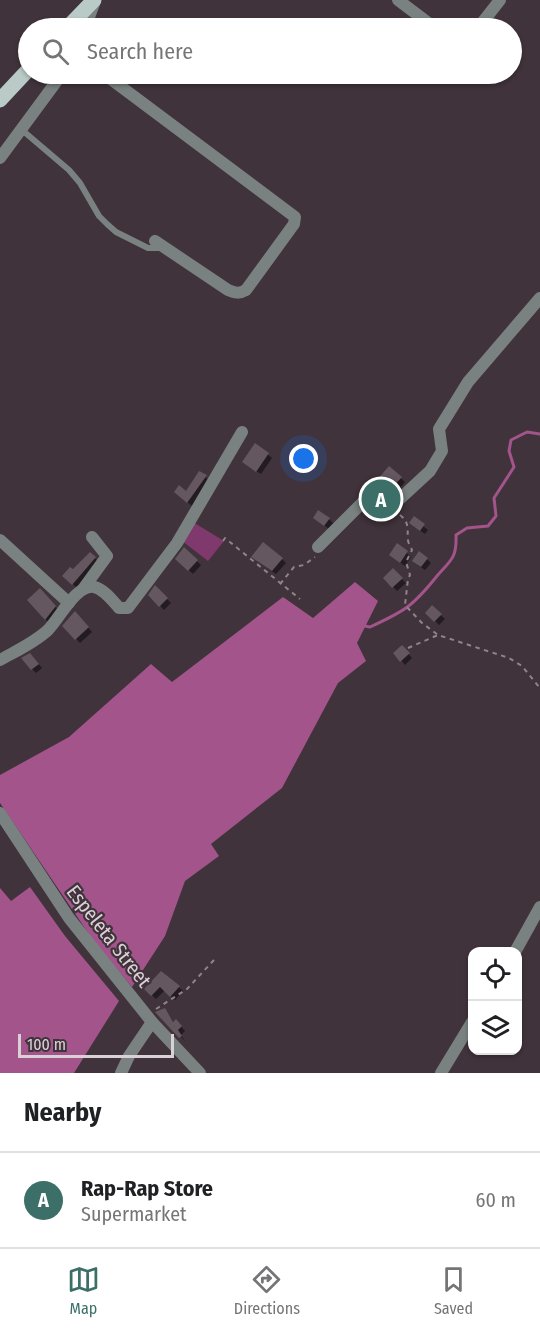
<!DOCTYPE html>
<html lang="en">
<head>
<meta charset="utf-8">
<style>
  :root { --surface:#fff; --page:#f6f6f6; --text:#202124; --muted:#757577; --line:#e0e0e0; --accent:#3b6f68 }
  body { margin:0; font-family:"Fira Sans Condensed",sans-serif; background:var(--page); color:var(--text) }
  .controls { position:absolute; right:18px; bottom:18px; display:grid; overflow:hidden; border-radius:12px; box-shadow:0 2px 4px #0004 }
  .controls button { width:54px; height:54px; display:grid; place-items:center; padding:0; border:0; border-bottom:2px solid var(--line); background:var(--surface); color:var(--text); font:30px sans-serif }
  .scale { position:absolute; left:18px; bottom:15px; width:156px; box-sizing:border-box; padding-left:6px; border:3px solid #dad1d6; border-top:0; font-size:16px; line-height:21px; white-space:nowrap; color:#dad1d6; -webkit-text-stroke:4px #40333b; paint-order:stroke }
  .you { position:absolute; left:304px; top:459px; width:21px; height:21px; margin:-15px; border:4px solid #fff; border-radius:50%; background:#1a73e8; box-shadow:0 0 0 9px #1a73e833 }
  .badge { display:grid; place-items:center; width:39px; height:39px; border-radius:50%; background:var(--accent); color:#fff; font-size:20px; font-weight:700 }
  .pin { position:absolute; translate:-50% -50%; border:3px solid #fff; box-shadow:0 2px 6px #0006 }
  .list { margin:0; padding:0; list-style:none }
  h2 { display:flex; justify-content:space-between; align-items:center; height:78px; margin:0; padding:0 24px; font-size:26px }
  h2 small { font-size:20px; font-weight:400; color:var(--muted) }
  .list li { display:grid; grid-template-columns:39px 1fr auto; gap:18px; align-items:center; box-sizing:border-box; height:96px; padding:0 24px; border-top:2px solid var(--line) }
  .list b { display:block; font-size:22px; white-space:nowrap }
  .list p { margin:0; font-size:20px; white-space:nowrap; color:var(--muted) }
  .list em { font-size:20px; font-style:normal; color:var(--muted) }
  .icon { flex:none; width:33px; height:33px; fill:none; stroke:currentColor; stroke-width:2; stroke-linecap:round; stroke-linejoin:round }
  .map { position:relative; flex:none; width:540px; height:1073px; overflow:hidden }
  .search { position:absolute; background:var(--surface); box-shadow:0 2px 4px #0004; left:18px; right:18px; top:18px; height:66px; display:flex; align-items:center; gap:15px; box-sizing:border-box; padding:0 21px; border-radius:33px; color:var(--muted); font-size:22px }
  .sheet { height:174px; background:var(--surface) }
  nav { display:flex; justify-content:space-around; align-items:center; box-sizing:border-box; height:84px; border-top:2px solid var(--line); background:var(--surface); font-size:16px; color:var(--muted) }
  nav a { display:grid; justify-items:center; gap:3px }
  nav .on { color:var(--accent) }
  .map>svg:first-child { display:block }
  .green { fill:#80396c }
  .water { fill:#a3548b }
  .shadow { fill:#0007 }
  .lines { fill:none; stroke-linecap:round; stroke-linejoin:round }
  .stream { stroke:#a3548b; stroke-width:3 }
  .building { fill:#655760 }
  .path { stroke:#8f848b; stroke-width:2; stroke-dasharray:4.5 4.5; stroke-linecap:butt }
  .service { stroke:#798280; stroke-width:6 }
  .minor { stroke:#798280; stroke-width:12 }
  .primary { stroke:#bacbc7; stroke-width:15 }
  .labels { text-anchor:middle; dominant-baseline:central; stroke-width:4.5; stroke-linejoin:round; paint-order:stroke }
  .street-label { font-size:20px; fill:#dad1d6; stroke:#40333b }
</style>
</head>
<body>
<div class="map">
<svg width="540" height="1073" viewBox="0 0 540 1073">
  <rect width="100%" height="100%" fill="#40333b"/>
  <!-- green -->
  <path class="green" d="M 188,519 L 224,541 L 208,561 L 177,537 Z"/>
  <!-- water -->
  <g class="water">
    <path d="M 355,582 L 378,601 L 357,643 L 366,661 L 338,683 L 282,788 L 211,844 L 219,856 L 185,881 L 165,936 L 132,987 L 95,943 L 0,803 L 0,775 L 69,737 L 151,664 L 172,682 L 283,597 L 313,618 Z"/>
    <path d="M 30,887 L 65,936 L 119,1001 L 74,1073 L 0,1073 L 0,888 L 11,901 Z"/>
  </g>
  <!-- shadow -->
  <g class="shadow">
    <path d="M 256,445 L 272,458 L 261,474 L 248,466 Z"/>
    <path d="M 389,468 L 405,482 L 395,493 L 379,480 Z"/>
    <path d="M 200,473 L 210,481 L 192,506 L 180,496 L 187,493 Z"/>
    <path d="M 315,518 L 329,519 L 333,523 L 329,529 Z"/>
    <path d="M 414,519 L 428,530 L 425,534 L 415,527 Z"/>
    <path d="M 398,545 L 411,557 L 405,566 L 395,559 Z"/>
    <path d="M 184,549 L 201,565 L 193,574 L 177,559 Z"/>
    <path d="M 90,554 L 99,562 L 77,588 L 64,576 L 73,571 Z"/>
    <path d="M 282,559 L 286,563 L 276,574 L 257,561 Z"/>
    <path d="M 427,559 L 431,563 L 425,570 L 418,565 Z"/>
    <path d="M 393,571 L 406,583 L 397,591 L 385,578 Z"/>
    <path d="M 156,588 L 171,603 L 164,610 L 150,595 Z"/>
    <path d="M 44,594 L 59,611 L 49,623 L 29,600 Z"/>
    <path d="M 432,607 L 445,619 L 439,625 L 427,613 Z"/>
    <path d="M 75,613 L 92,632 L 80,643 L 64,626 Z"/>
    <path d="M 402,647 L 412,658 L 405,665 L 395,653 Z"/>
    <path d="M 34,659 L 42,668 L 36,673 L 32,669 Z"/>
    <path d="M 172,981 L 183,991 L 175,1000 L 165,990 L 156,999 L 146,989 Z"/>
    <path d="M 158,1013 L 168,1014 L 174,1023 L 176,1021 L 185,1031 L 181,1035 L 185,1041 Z"/>
  </g>
  <g class="lines">
    <!-- stream -->
    <path class="stream" d="M 365,626 L 370,627 C 405,611 413,606 437,576 C 451,560 457,558 456,535 L 467,528 L 488,526 L 496,516 L 494,498 L 514,467 L 509,451 L 511,440 L 527,432 L 540,434"/>
  </g>
  <!-- building -->
  <g class="building">
    <path d="M 255,443 L 269,453 L 256,472 L 242,462 Z"/>
    <path d="M 389,466 L 402,477 L 390,490 L 377,480 Z"/>
    <path d="M 199,471 L 207,475 L 187,503 L 174,492 L 179,485 L 186,491 Z"/>
    <path d="M 318,510 L 330,518 L 324,526 L 313,518 Z"/>
    <path d="M 414,516 L 425,524 L 420,531 L 409,523 Z"/>
    <path d="M 263,542 L 283,558 L 272,571 L 251,557 Z"/>
    <path d="M 397,543 L 408,551 L 400,563 L 389,555 Z"/>
    <path d="M 184,547 L 198,560 L 188,571 L 175,559 Z"/>
    <path d="M 419,551 L 428,558 L 421,567 L 412,561 Z"/>
    <path d="M 90,552 L 96,557 L 72,585 L 62,576 L 70,567 L 73,569 Z"/>
    <path d="M 393,568 L 403,578 L 392,588 L 383,578 Z"/>
    <path d="M 155,585 L 168,598 L 159,607 L 148,595 Z"/>
    <path d="M 40,588 L 56,606 L 45,620 L 27,600 Z"/>
    <path d="M 432,605 L 442,614 L 434,622 L 425,613 Z"/>
    <path d="M 75,611 L 89,627 L 75,640 L 62,626 Z"/>
    <path d="M 402,645 L 410,653 L 400,662 L 393,653 Z"/>
    <path d="M 30,653 L 39,664 L 31,670 L 21,658 Z"/>
    <path d="M 161,971 L 180,986 L 170,997 L 160,987 L 151,996 L 144,989 Z"/>
    <path d="M 165,1008 L 173,1022 L 176,1019 L 182,1026 L 178,1030 L 182,1036 L 179,1038 L 155,1012 Z"/>
  </g>
  <g class="lines">
    <!-- path -->
    <g class="path">
      <path d="M 400,515 C 410,523 407,529 408,540 C 408,543 411,547 412,550 L 406,562 L 410,575 L 408,579 L 405,605 L 422,623 L 438,635 L 509,658 L 522,666 L 540,688"/>
      <path d="M 223,541 L 225,538 L 300,599"/>
      <path d="M 280,584 L 294,567 L 304,565 L 315,557"/>
      <path d="M 408,648 L 438,635"/>
      <path d="M 156,1009 L 187,989 L 214,960"/>
    </g>
    <!-- service -->
    <path class="service" d="M 22,130 L 69,170 L 80,183 L 99,216 L 107,224 L 116,232 L 148,248 L 163,248"/>
    <!-- minor -->
    <g class="minor">
      <path d="M 398,0 L 435,28"/>
      <path d="M 85,28 L 95,1"/>
      <path d="M 478,28 L 500,0"/>
      <path d="M 104,74 L 295,217 L 294,224 L 246,290 C 239,294 235,293 228,290 L 155,241"/>
      <path d="M 0,158 L 62,74"/>
      <path d="M 0,540 L 69,603"/>
      <path d="M 318,547 L 365,500 L 375,500 L 381,507 L 389,509 L 430,471 L 442,451 L 439,429 L 468,382 L 540,298"/>
      <path d="M 83,589 L 107,556 L 92,537"/>
      <path d="M 0,660 C 16,651 34,643 48,630 C 60,618 76,584 94,587 C 104,589 113,601 119,608 L 128,608 L 177,543 L 242,432"/>
      <path d="M 0,813 L 69,918 L 152,1022 L 200,1073"/>
      <path d="M 515,952 L 540,907"/>
      <path d="M 121,1073 L 129,1056 L 152,1022"/>
      <path d="M 441,1073 L 472,1022"/>
    </g>
    <!-- primary -->
    <g class="primary">
      <path d="M 67,28 L 94,0"/>
      <path d="M 0,100 L 28,70"/>
    </g>
  </g>
  <g class="labels">
    <!-- street labels -->
    <g class="street-label">
      <text transform="translate(109 936) rotate(52)">Espeleta Street</text>
    </g>
  </g>
</svg>
<div class="controls">
<button><svg class="icon" aria-label="locate" viewBox="0 0 24 24"><circle cx="12" cy="12" r="6"/><path d="M12 2v4M12 18v4M2 12h4M18 12h4"/></svg></button>
<button><svg class="icon" aria-label="layers" viewBox="0 0 24 24"><path d="M12 4l9 5-9 5-9-5zM3 14l9 5 9-5"/></svg></button>
</div>
<div class="scale">100 m</div>
<div class="you"></div>
<div class="pin badge" style="left:381px;top:499px">A</div>
<div class="search"><svg class="icon" aria-label="search" viewBox="0 0 24 24"><circle cx="10" cy="10" r="6"/><path d="M15 15l6 6"/></svg>Search here</div>
</div>
<section class="sheet">
<h2>Nearby<small></small></h2>
<ul class="list">
<li><span class="badge">A</span><div><b>Rap-Rap Store</b><p>Supermarket</p></div><em>60 m</em></li>
</ul>
</section>
<nav>
<a class="on"><svg class="icon" aria-label="map" viewBox="0 0 24 24"><path d="M3 6l6-2 6 2 6-2v14l-6 2-6-2-6 2zM9 4v14M15 6v14"/></svg>Map</a>
<a><svg class="icon" aria-label="directions" viewBox="0 0 24 24"><path d="M12 3l9 9-9 9-9-9zM9 14v-3h6M13 9l2 2-2 2"/></svg>Directions</a>
<a><svg class="icon" aria-label="saved" viewBox="0 0 24 24"><path d="M7 4h10v16l-5-4-5 4z"/></svg>Saved</a>
</nav>
</body>
</html>
